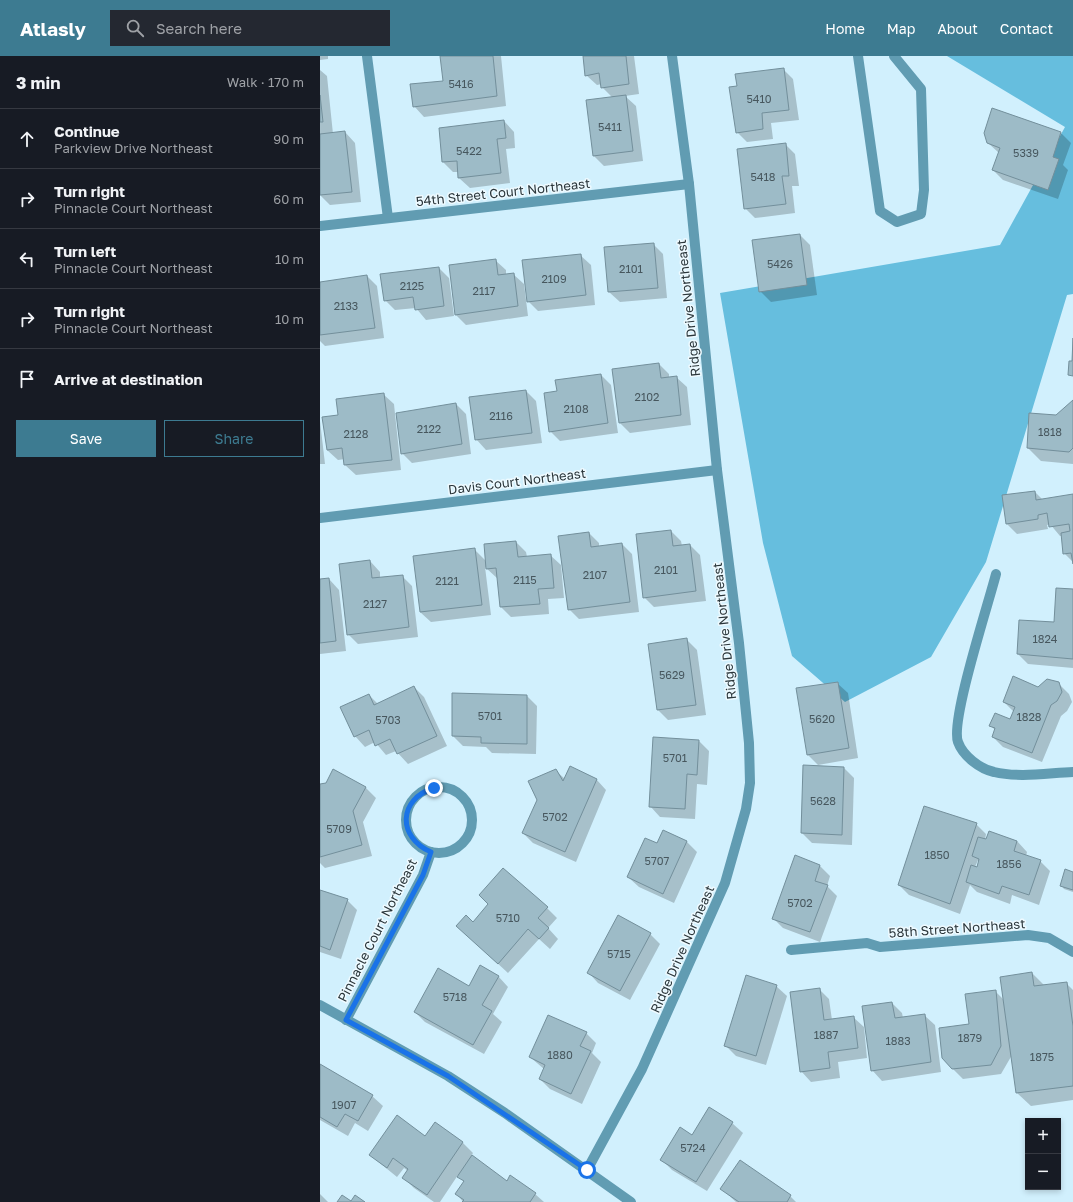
<!DOCTYPE html>
<html lang="en">
<head>
<meta charset="utf-8">
<style>
  :root { --surface:#171b24; --page:#242831; --text:#f1f3f6; --muted:#9ea1a6; --line:#363941; --accent:#3d7b91 }
  body { margin:0; font-family:"Golos Text",sans-serif; background:var(--page); color:var(--text) }
  .controls { position:absolute; right:12px; bottom:12px; display:grid; overflow:hidden; border-radius:0px; box-shadow:0 2px 6px #0003 }
  .controls button { width:36px; height:36px; display:grid; place-items:center; padding:0; border:0; border-bottom:1px solid var(--line); background:var(--surface); color:var(--text); font:20px sans-serif }
  .stop { position:absolute; width:12px; height:12px; margin:-9px; border:3px solid #1a73e8; border-radius:50%; background:#fff }
  .stop.end { background:#1a73e8; border-color:#fff; box-shadow:0 1px 4px #0008 }
  .list { margin:0; padding:0; list-style:none }
  h2 { display:flex; justify-content:space-between; align-items:center; height:52px; margin:0; padding:0 16px; font-size:17px }
  h2 small { font-size:13px; font-weight:400; color:var(--muted) }
  .list li { display:grid; grid-template-columns:26px 1fr auto; gap:12px; align-items:center; box-sizing:border-box; height:60px; padding:0 16px; border-top:1px solid var(--line) }
  .list b { display:block; font-size:15px; white-space:nowrap }
  .list p { margin:0; font-size:13px; white-space:nowrap; color:var(--muted) }
  .list em { font-size:13px; font-style:normal; color:var(--muted) }
  .actions { display:flex; gap:8px; padding:12px 16px }
  .actions a { flex:1; padding:9px 0; border:1px solid var(--accent); border-radius:0px; text-align:center; font-size:14px; color:var(--accent) }
  .actions .main { background:var(--accent); color:#fff }
  .icon { flex:none; width:22px; height:22px; fill:none; stroke:currentColor; stroke-width:2; stroke-linecap:round; stroke-linejoin:round }
  .map { position:relative; flex:none; width:753px; height:1146px; overflow:hidden }
  header { display:flex; align-items:center; gap:24px; box-sizing:border-box; height:56px; padding:0 20px; background:var(--accent); color:#fff }
  header strong { font-size:19px }
  nav { display:flex; gap:22px; margin-inline-start:auto; font-size:14px }
  .search { width:280px; height:36px; background:var(--page); display:flex; align-items:center; gap:10px; box-sizing:border-box; padding:0 14px; border-radius:0px; color:var(--muted); font-size:15px }
  main { display:flex }
  aside { flex:1; background:var(--surface) }
  .map>svg:first-child { display:block }
  .forest { fill:#66bede }
  .shadow { fill:#0003; fill-rule:evenodd }
  .building { fill:#9dbbc7; stroke:#738f9b }
  .lines { fill:none; stroke-linecap:round; stroke-linejoin:round }
  .minor { stroke:#619cb2; stroke-width:10 }
  .route { stroke:#1a73e8; stroke-width:5 }
  .labels { text-anchor:middle; dominant-baseline:central; stroke-width:3; stroke-linejoin:round; paint-order:stroke }
  .number-label { font-size:11px; fill:#47575e }
  .street-label { font-size:13px; fill:#2a363b; stroke:#eefaff }
</style>
</head>
<body>
<header>
<strong>Atlasly</strong>
<div class="search"><svg class="icon" aria-label="search" viewBox="0 0 24 24"><circle cx="10" cy="10" r="6"/><path d="M15 15l6 6"/></svg>Search here</div>
<nav><a>Home</a><a>Map</a><a>About</a><a>Contact</a></nav>
</header>
<main>
<aside>
<h2>3 min<small>Walk · 170 m</small></h2>
<ul class="list">
<li><svg class="icon" aria-label="ahead" viewBox="0 0 24 24"><path d="M12 20V5M6 11l6-6 6 6"/></svg><div><b>Continue</b><p>Parkview Drive Northeast</p></div><em>90 m</em></li>
<li><svg class="icon" aria-label="right" viewBox="0 0 24 24"><path d="M7 20v-9h11M14 6l5 5-5 5"/></svg><div><b>Turn right</b><p>Pinnacle Court Northeast</p></div><em>60 m</em></li>
<li><svg class="icon" aria-label="left" viewBox="0 0 24 24"><path d="M17 20v-9H6M10 6l-5 5 5 5"/></svg><div><b>Turn left</b><p>Pinnacle Court Northeast</p></div><em>10 m</em></li>
<li><svg class="icon" aria-label="right" viewBox="0 0 24 24"><path d="M7 20v-9h11M14 6l5 5-5 5"/></svg><div><b>Turn right</b><p>Pinnacle Court Northeast</p></div><em>10 m</em></li>
<li><svg class="icon" aria-label="arrive" viewBox="0 0 24 24"><path d="M6 21V4h12l-3 4 3 4H6"/></svg><div><b>Arrive at destination</b></div></li>
</ul>
<div class="actions"><a class="main">Save</a><a>Share</a></div>
</aside>
<div class="map">
<svg width="753" height="1146" viewBox="0 0 753 1146">
  <rect width="100%" height="100%" fill="#d1f0fd"/>
  <!-- forest -->
  <path class="forest" d="M 627,0 L 753,0 L 753,238 L 747,239 L 666,506 L 611,601 L 525,646 L 472,600 L 443,487 L 400,237 L 680,189 L 745,71 Z"/>
  <!-- shadow -->
  <g class="shadow">
    <path d="M 0,0 L 8,0 L 8,3 L 0,4 Z"/>
    <path d="M 121,0 L 181,0 L 186,50 L 104,61 L 94,50 L 124,26 Z"/>
    <path d="M 264,0 L 314,0 L 319,38 L 305,40 L 316,50 L 323,105 L 284,110 L 274,100 L 267,45 L 293,42 L 282,31 L 282,28 L 277,29 L 266,19 Z"/>
    <path d="M 463,13 L 473,23 L 479,64 L 451,67 L 453,83 L 427,86 L 417,76 L 418,31 Z"/>
    <path d="M 0,14 L 7,20 L 13,78 L 25,76 L 35,87 L 41,146 L 10,149 L 0,139 Z"/>
    <path d="M 184,65 L 194,76 L 195,92 L 186,93 L 190,127 L 150,132 L 139,122 L 139,116 L 133,116 L 123,106 Z"/>
    <path d="M 741,77 L 751,87 L 743,109 L 748,114 L 738,143 L 683,124 L 673,114 L 679,97 L 667,86 Z"/>
    <path d="M 465,88 L 475,98 L 479,130 L 472,130 L 475,157 L 435,162 L 425,152 Z"/>
    <path d="M 480,179 L 490,189 L 497,239 L 451,246 L 440,235 Z"/>
    <path d="M 333,188 L 343,198 L 347,242 L 300,246 L 289,236 L 285,192 Z"/>
    <path d="M 260,199 L 271,209 L 275,249 L 218,255 L 208,245 Z"/>
    <path d="M 175,204 L 186,214 L 186,219 L 193,218 L 204,228 L 208,260 L 146,269 L 136,259 L 130,210 Z"/>
    <path d="M 119,212 L 129,222 L 134,260 L 106,264 L 96,252 L 75,254 L 65,244 Z"/>
    <path d="M 47,220 L 57,230 L 64,282 L 5,290 L 0,285 L 0,227 Z"/>
    <path d="M 339,308 L 349,318 L 349,322 L 356,321 L 367,331 L 371,369 L 310,377 L 300,367 Z"/>
    <path d="M 281,319 L 291,329 L 298,377 L 240,385 L 230,375 Z"/>
    <path d="M 206,335 L 216,345 L 222,387 L 166,394 L 156,383 Z"/>
    <path d="M 63,338 L 74,348 L 75,358 L 136,348 L 146,358 L 151,398 L 92,407 L 82,397 L 77,358 L 75,358 L 81,414 L 36,419 L 25,409 L 25,403 L 18,404 L 7,394 L 4,362 L 20,360 Z"/>
    <path d="M 753,345 L 753,408 L 721,405 L 708,392 L 710,358 L 737,360 Z"/>
    <path d="M 0,365 L 5,408 L 0,408 Z"/>
    <path d="M 715,436 L 723,444 L 753,439 L 753,506 L 744,497 L 742,480 L 740,480 L 730,468 L 727,469 L 728,473 L 697,478 L 686,467 Z"/>
    <path d="M 351,475 L 361,485 L 362,490 L 370,489 L 380,499 L 386,545 L 334,551 L 324,541 Z"/>
    <path d="M 269,477 L 279,487 L 279,491 L 302,488 L 312,498 L 319,556 L 259,563 L 249,553 Z"/>
    <path d="M 196,486 L 206,496 L 207,501 L 230,499 L 241,509 L 244,542 L 228,543 L 229,558 L 191,561 L 181,551 L 178,523 L 165,511 L 171,559 L 111,566 L 100,556 L 154,493 L 166,505 Z"/>
    <path d="M 50,505 L 60,516 L 60,522 L 82,520 L 92,530 L 98,581 L 38,588 L 28,578 Z"/>
    <path d="M 9,523 L 19,534 L 26,595 L 0,598 L 0,524 Z"/>
    <path d="M 753,534 L 753,612 L 708,608 L 698,598 L 734,567 Z"/>
    <path d="M 366,583 L 377,594 L 386,659 L 348,664 L 338,654 L 329,589 Z"/>
    <path d="M 517,627 L 528,637 L 538,702 L 498,709 L 488,699 Z"/>
    <path d="M 738,627 L 749,638 L 752,646 L 747,655 L 741,660 L 722,706 L 683,691 L 673,681 L 675,674 L 671,670 L 691,664 L 694,656 L 684,646 L 718,632 Z"/>
    <path d="M 94,631 L 104,641 L 127,690 L 88,708 L 76,695 L 66,699 L 55,686 L 45,691 L 35,680 L 49,639 L 58,648 Z"/>
    <path d="M 133,638 L 207,640 L 217,650 L 216,698 L 172,697 L 166,691 L 143,690 L 133,680 Z"/>
    <path d="M 379,685 L 389,695 L 387,729 L 377,728 L 375,763 L 340,761 L 330,750 Z"/>
    <path d="M 524,712 L 534,722 L 532,789 L 492,787 L 482,777 Z"/>
    <path d="M 235,714 L 245,723 L 276,723 L 286,734 L 256,806 L 213,787 L 203,777 Z"/>
    <path d="M 14,715 L 46,732 L 56,742 L 43,766 L 52,800 L 5,812 L 0,807 L 0,729 L 7,728 Z"/>
    <path d="M 656,768 L 666,778 L 665,784 L 667,785 L 669,776 L 697,785 L 707,796 L 706,800 L 720,805 L 730,815 L 719,849 L 692,839 L 690,848 L 657,836 L 650,829 L 640,858 L 589,839 L 579,829 ZM 658,804 L 659,806 L 658,812 L 655,811 Z"/>
    <path d="M 343,775 L 367,786 L 377,796 L 354,847 L 319,831 L 308,821 L 338,789 Z"/>
    <path d="M 475,801 L 500,810 L 510,820 L 507,830 L 517,840 L 500,886 L 463,872 L 453,862 Z"/>
    <path d="M 753,817 L 753,836 L 744,833 L 741,829 Z"/>
    <path d="M 0,835 L 27,844 L 37,854 L 21,903 L 0,896 Z"/>
    <path d="M 227,852 L 237,862 L 228,872 L 238,883 L 230,893 L 219,883 L 188,917 L 137,870 Z"/>
    <path d="M 330,878 L 340,888 L 310,944 L 278,927 L 268,916 Z"/>
    <path d="M 712,917 L 725,930 L 746,927 L 753,934 L 753,1044 L 711,1050 L 697,1037 L 692,999 L 681,1018 L 643,1023 L 632,1012 L 650,969 L 675,935 L 684,944 Z"/>
    <path d="M 178,920 L 188,931 L 173,958 L 182,966 L 164,998 L 105,966 L 95,956 Z"/>
    <path d="M 456,930 L 467,940 L 446,1009 L 416,1000 L 406,990 Z"/>
    <path d="M 499,933 L 509,943 L 512,964 L 533,961 L 544,971 L 547,1002 L 518,1006 L 520,1022 L 491,1026 L 481,1015 Z"/>
    <path d="M 572,947 L 582,957 L 583,962 L 604,959 L 615,969 L 621,1016 L 562,1025 L 552,1014 Z"/>
    <path d="M 266,977 L 276,987 L 272,997 L 281,1006 L 262,1048 L 230,1033 L 220,1023 L 224,1013 L 210,1001 Z"/>
    <path d="M 0,1009 L 52,1040 L 63,1050 L 48,1075 L 35,1067 L 28,1080 L 0,1064 Z"/>
    <path d="M 115,1067 L 143,1087 L 153,1097 L 151,1100 L 187,1126 L 215,1138 L 224,1146 L 143,1146 L 137,1138 L 144,1126 L 138,1119 L 120,1146 L 114,1146 L 94,1132 L 84,1122 L 88,1115 L 84,1112 L 77,1121 L 50,1099 L 105,1081 Z"/>
    <path d="M 412,1067 L 423,1077 L 387,1135 L 352,1114 L 342,1104 L 373,1080 Z"/>
    <path d="M 402,1133 L 470,1140 L 476,1146 L 416,1146 Z"/>
    <path d="M 0,1138 L 8,1146 L 0,1146 Z"/>
  </g>
  <!-- building -->
  <g class="building">
    <path d="M 120,0 L 173,0 L 177,40 L 93,51 L 90,28 L 123,25 Z"/>
    <path d="M 263,0 L 306,0 L 309,28 L 281,32 L 279,17 L 265,20 Z"/>
    <path d="M 464,12 L 469,54 L 442,57 L 443,73 L 416,77 L 409,31 L 417,30 L 415,18 Z"/>
    <path d="M 0,39 L 3,66 L 0,66 Z"/>
    <path d="M 306,39 L 313,95 L 273,100 L 266,44 Z"/>
    <path d="M 672,52 L 741,76 L 733,101 L 739,103 L 728,134 L 672,114 L 680,92 L 667,87 L 664,77 Z"/>
    <path d="M 184,64 L 186,82 L 177,83 L 181,117 L 138,122 L 137,105 L 122,106 L 119,72 Z"/>
    <path d="M 25,75 L 32,136 L 0,139 L 0,78 Z"/>
    <path d="M 466,87 L 469,120 L 462,120 L 466,148 L 424,153 L 417,93 Z"/>
    <path d="M 480,178 L 487,229 L 439,236 L 432,184 Z"/>
    <path d="M 334,187 L 338,232 L 288,236 L 284,191 Z"/>
    <path d="M 261,198 L 266,239 L 207,246 L 202,204 Z"/>
    <path d="M 176,203 L 178,219 L 194,217 L 198,250 L 135,259 L 129,209 Z"/>
    <path d="M 119,211 L 124,250 L 95,254 L 93,241 L 64,245 L 60,218 Z"/>
    <path d="M 47,219 L 55,272 L 0,279 L 0,226 Z"/>
    <path d="M 753,282 L 753,320 L 748,319 L 749,305 L 752,305 Z"/>
    <path d="M 339,307 L 341,322 L 357,320 L 361,359 L 299,367 L 292,313 Z"/>
    <path d="M 281,318 L 288,367 L 229,376 L 224,337 L 237,335 L 235,324 Z"/>
    <path d="M 206,334 L 212,377 L 155,384 L 149,341 Z"/>
    <path d="M 64,337 L 72,404 L 24,409 L 22,392 L 7,394 L 2,361 L 18,359 L 16,343 Z"/>
    <path d="M 753,344 L 753,392 L 749,396 L 707,392 L 709,357 L 736,359 Z"/>
    <path d="M 136,347 L 142,388 L 81,398 L 76,357 Z"/>
    <path d="M 715,435 L 716,444 L 753,438 L 753,508 L 751,497 L 743,498 L 741,477 L 750,475 L 749,468 L 729,471 L 727,457 L 718,459 L 718,463 L 686,468 L 682,439 Z"/>
    <path d="M 351,474 L 353,490 L 370,488 L 376,535 L 323,542 L 316,478 Z"/>
    <path d="M 269,476 L 271,491 L 302,487 L 310,546 L 248,554 L 238,480 Z"/>
    <path d="M 196,485 L 198,501 L 231,498 L 234,532 L 218,533 L 220,548 L 180,551 L 176,512 L 166,513 L 164,488 Z"/>
    <path d="M 155,492 L 162,549 L 100,556 L 93,500 Z"/>
    <path d="M 50,504 L 52,522 L 83,519 L 89,571 L 27,579 L 19,508 Z"/>
    <path d="M 9,522 L 16,585 L 0,587 L 0,523 Z"/>
    <path d="M 736,532 L 753,533 L 753,603 L 697,598 L 699,564 L 734,566 Z"/>
    <path d="M 367,582 L 376,649 L 337,654 L 328,588 Z"/>
    <path d="M 693,620 L 718,631 L 727,623 L 739,626 L 742,636 L 737,645 L 731,649 L 712,697 L 672,681 L 675,672 L 669,670 L 675,657 L 690,663 L 695,651 L 683,646 Z"/>
    <path d="M 518,626 L 529,692 L 487,699 L 476,632 Z"/>
    <path d="M 94,630 L 117,680 L 77,698 L 70,683 L 55,690 L 49,674 L 34,681 L 20,651 L 49,638 L 54,649 Z"/>
    <path d="M 132,637 L 207,639 L 207,688 L 161,687 L 161,681 L 132,680 Z"/>
    <path d="M 333,681 L 379,684 L 377,719 L 367,718 L 365,753 L 329,751 Z"/>
    <path d="M 483,709 L 524,711 L 522,779 L 481,777 Z"/>
    <path d="M 250,710 L 277,723 L 245,796 L 202,777 L 217,744 L 208,725 L 236,713 L 243,725 Z"/>
    <path d="M 13,713 L 46,731 L 33,755 L 42,789 L 0,801 L 0,728 L 6,727 Z"/>
    <path d="M 604,750 L 657,767 L 630,848 L 578,829 Z"/>
    <path d="M 343,774 L 367,785 L 343,838 L 307,821 L 325,782 L 337,787 Z"/>
    <path d="M 669,775 L 697,785 L 694,795 L 721,804 L 709,839 L 682,830 L 679,838 L 646,826 L 651,809 L 657,811 L 659,803 L 652,800 L 658,781 L 666,783 Z"/>
    <path d="M 475,799 L 500,809 L 495,825 L 508,829 L 490,876 L 452,863 Z"/>
    <path d="M 183,812 L 228,851 L 218,862 L 229,872 L 219,883 L 208,873 L 178,908 L 136,870 L 146,859 L 153,866 L 168,848 L 159,839 Z"/>
    <path d="M 745,813 L 753,816 L 753,834 L 740,830 Z"/>
    <path d="M 0,834 L 28,843 L 10,894 L 0,890 Z"/>
    <path d="M 298,859 L 331,877 L 300,935 L 267,917 Z"/>
    <path d="M 160,909 L 179,920 L 162,949 L 172,955 L 153,989 L 94,956 L 118,912 L 149,930 Z"/>
    <path d="M 712,916 L 714,930 L 747,926 L 753,970 L 753,1030 L 696,1037 L 680,921 Z"/>
    <path d="M 426,919 L 457,929 L 436,1000 L 404,990 Z"/>
    <path d="M 500,932 L 504,964 L 534,960 L 538,992 L 508,996 L 510,1012 L 480,1016 L 470,936 Z"/>
    <path d="M 676,934 L 681,990 L 671,1009 L 632,1013 L 622,1002 L 619,972 L 649,968 L 645,938 Z"/>
    <path d="M 572,946 L 575,962 L 605,958 L 611,1006 L 551,1015 L 542,950 Z"/>
    <path d="M 228,959 L 267,976 L 260,990 L 271,995 L 251,1038 L 219,1023 L 225,1009 L 209,1001 Z"/>
    <path d="M 0,1008 L 53,1039 L 38,1065 L 25,1058 L 17,1071 L 0,1061 Z"/>
    <path d="M 389,1051 L 413,1066 L 376,1126 L 340,1104 L 360,1071 L 372,1079 Z"/>
    <path d="M 77,1059 L 105,1080 L 115,1066 L 143,1086 L 107,1139 L 82,1122 L 88,1113 L 73,1102 L 67,1112 L 49,1099 Z"/>
    <path d="M 152,1099 L 187,1125 L 190,1119 L 216,1137 L 210,1146 L 142,1146 L 144,1144 L 135,1138 L 144,1125 L 137,1121 Z"/>
    <path d="M 420,1104 L 471,1139 L 467,1146 L 419,1146 L 400,1133 Z"/>
    <path d="M 22,1139 L 31,1145 L 35,1139 L 45,1146 L 17,1146 Z"/>
  </g>
  <g class="lines">
    <!-- minor -->
    <g class="minor">
      <path d="M 47,0 L 68,162"/>
      <path d="M 538,0 L 560,155 L 577,166 L 601,158 L 604,134 L 601,33 L 574,0"/>
      <path d="M 0,170 L 369,128"/>
      <path d="M 0,462 L 397,414"/>
      <path d="M 676,518 C 669,546 630,665 638,686 C 643,700 660,713 674,716 C 699,722 728,717 753,716"/>
      <circle cx="119" cy="764" r="33"/>
      <path d="M 471,894 L 547,887 L 560,891 L 708,879 L 729,882 L 753,896"/>
      <path d="M 0,949 L 128,1020 L 185,1057 L 311,1146"/>
      <path d="M 26,964 L 103,819 L 111,796"/>
      <path d="M 267,1114 L 322,1013 L 405,827 L 426,753 L 430,727 L 429,687 L 419,587 L 397,414 L 369,128 L 352,0"/>
    </g>
  </g>
  <g class="lines">
    <!-- route -->
    <path class="route" d="M 114,732 C 78,743 77,781 111,796 L 103,819 L 26,964 L 128,1020 L 267,1114"/>
  </g>
  <g class="labels">
    <!-- number labels -->
    <g class="number-label">
      <text x="141" y="27">5416</text>
      <text x="439" y="42">5410</text>
      <text x="290" y="70">5411</text>
      <text x="149" y="94">5422</text>
      <text x="706" y="96">5339</text>
      <text x="443" y="120">5418</text>
      <text x="460" y="207">5426</text>
      <text x="311" y="212">2101</text>
      <text x="234" y="222">2109</text>
      <text x="92" y="229">2125</text>
      <text x="164" y="234">2117</text>
      <text x="26" y="249">2133</text>
      <text x="327" y="340">2102</text>
      <text x="256" y="352">2108</text>
      <text x="181" y="359">2116</text>
      <text x="109" y="372">2122</text>
      <text x="730" y="375">1818</text>
      <text x="36" y="377">2128</text>
      <text x="346" y="513">2101</text>
      <text x="275" y="518">2107</text>
      <text x="205" y="523">2115</text>
      <text x="127" y="524">2121</text>
      <text x="55" y="547">2127</text>
      <text x="725" y="582">1824</text>
      <text x="352" y="618">5629</text>
      <text x="170" y="659">5701</text>
      <text x="709" y="660">1828</text>
      <text x="502" y="662">5620</text>
      <text x="68" y="663">5703</text>
      <text x="355" y="701">5701</text>
      <text x="503" y="744">5628</text>
      <text x="235" y="760">5702</text>
      <text x="19" y="772">5709</text>
      <text x="617" y="798">1850</text>
      <text x="337" y="804">5707</text>
      <text x="689" y="807">1856</text>
      <text x="480" y="846">5702</text>
      <text x="188" y="861">5710</text>
      <text x="299" y="897">5715</text>
      <text x="135" y="940">5718</text>
      <text x="506" y="978">1887</text>
      <text x="650" y="981">1879</text>
      <text x="578" y="984">1883</text>
      <text x="240" y="998">1880</text>
      <text x="722" y="1000">1875</text>
      <text x="24" y="1048">1907</text>
      <text x="373" y="1091">5724</text>
    </g>
    <!-- street labels -->
    <g class="street-label">
      <text transform="translate(183 136) rotate(-6)">54th Street Court Northeast</text>
      <text transform="translate(368 252) rotate(-96)">Ridge Drive Northeast</text>
      <text transform="translate(197 425) rotate(-7)">Davis Court Northeast</text>
      <text transform="translate(404 575) rotate(-96)">Ridge Drive Northeast</text>
      <text transform="translate(637 872) rotate(-4)">58th Street Northeast</text>
      <text transform="translate(57 874) rotate(-63)">Pinnacle Court Northeast</text>
      <text transform="translate(362 893) rotate(-66)">Ridge Drive Northeast</text>
    </g>
  </g>
</svg>
<div class="controls">
<button>+</button>
<button>−</button>
</div>
<div class="stop" style="left:267px;top:1114px"></div>
<div class="stop end" style="left:114px;top:732px"></div>
</div>
</main>
</body>
</html>
